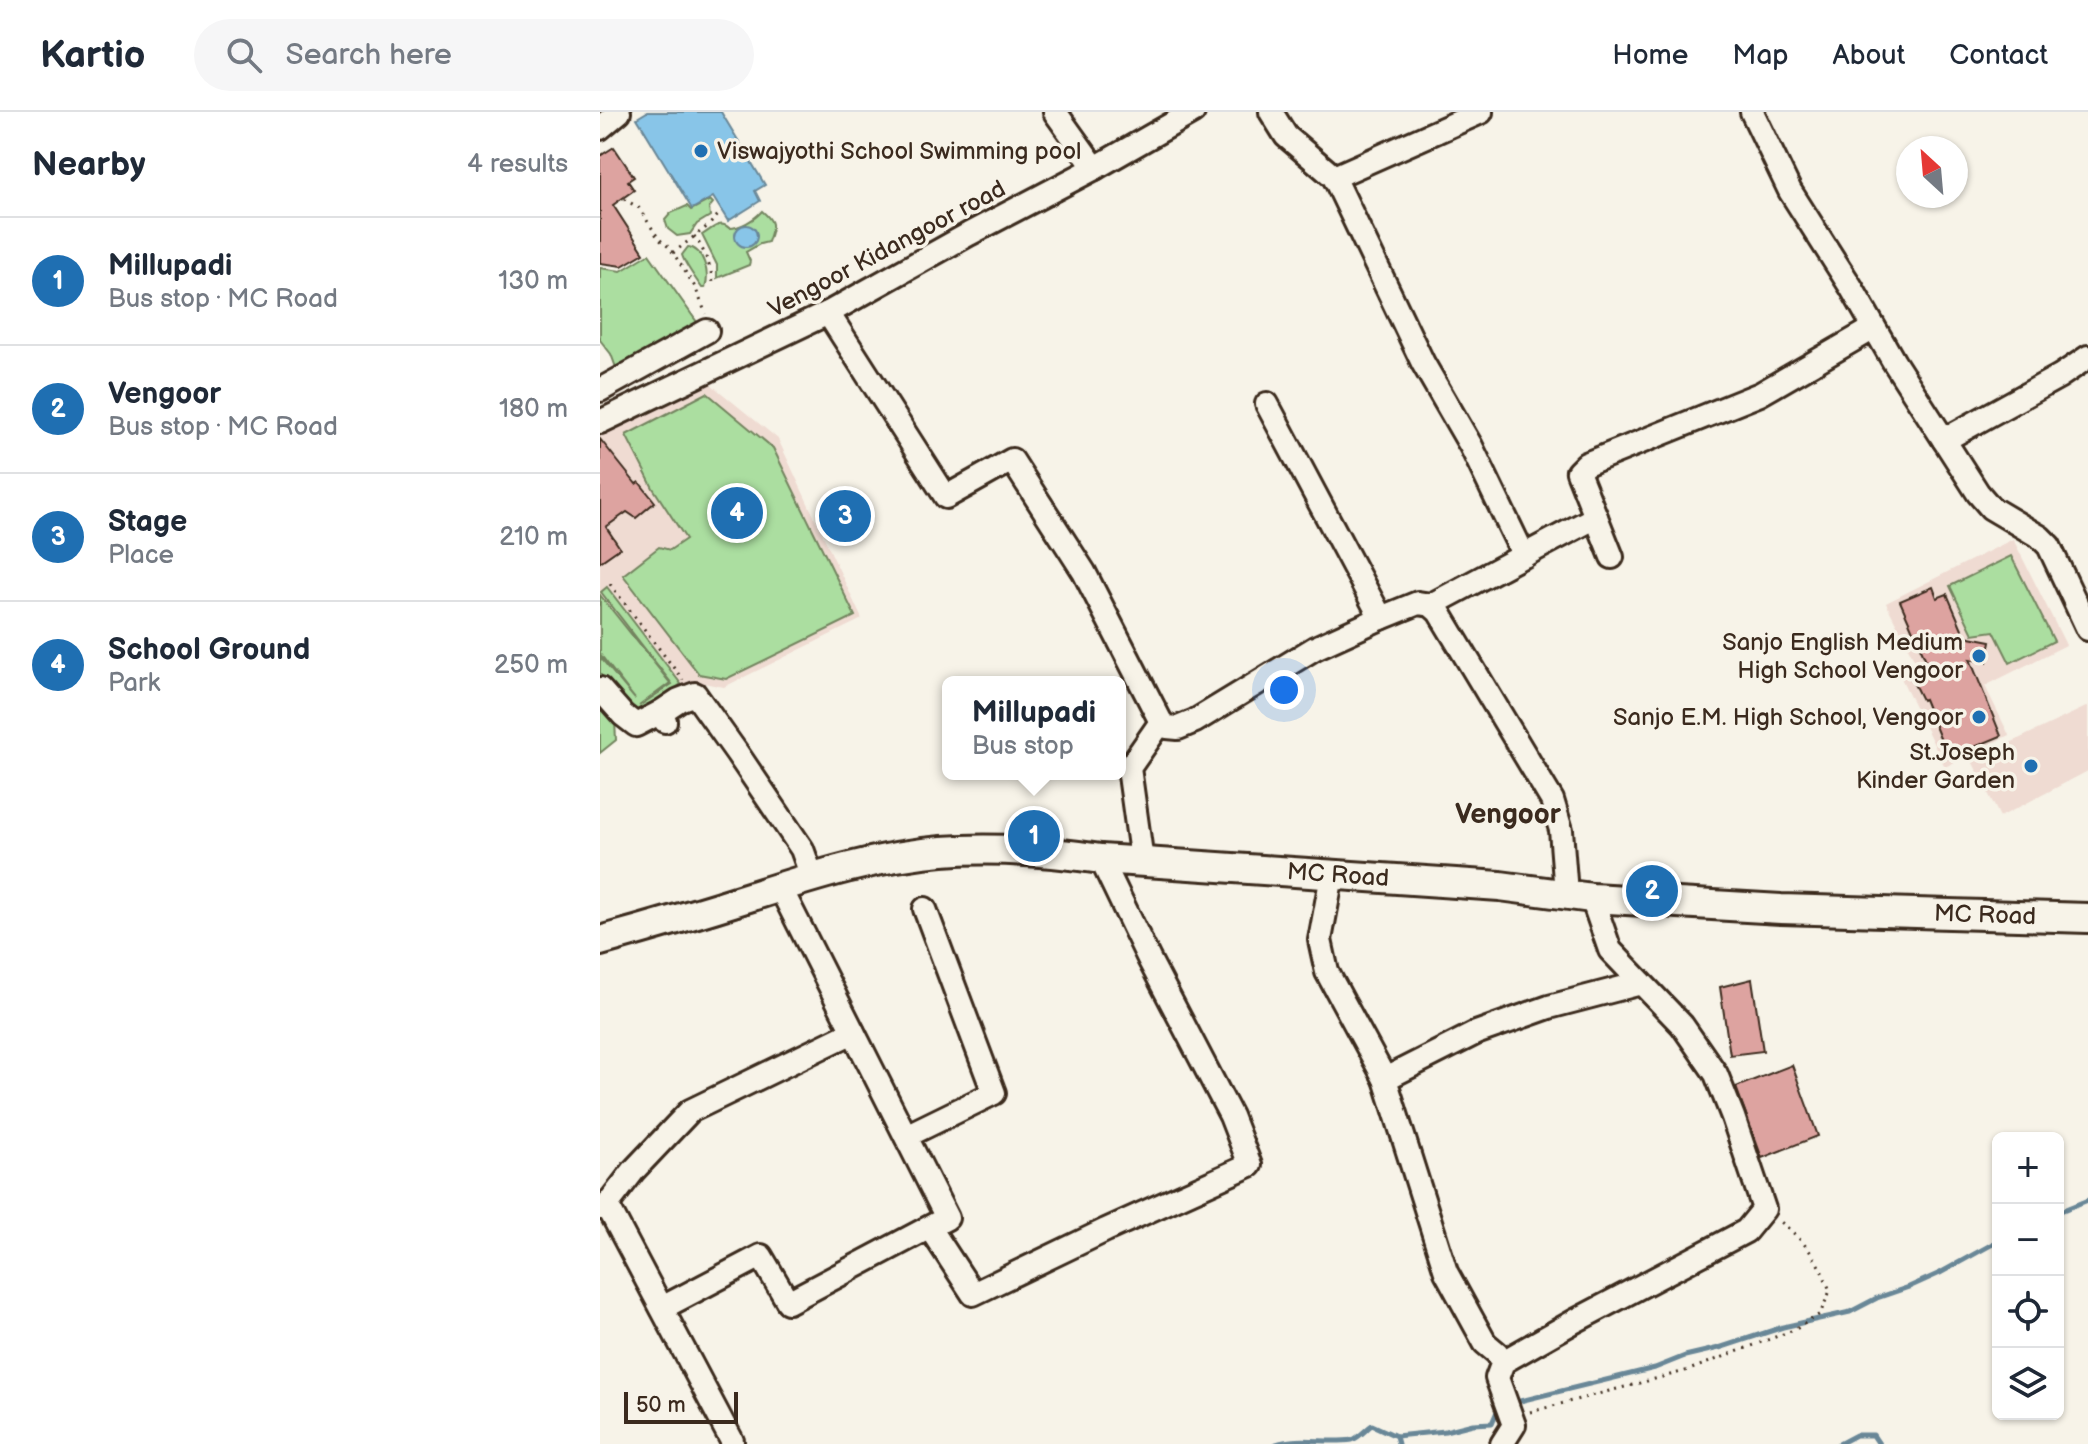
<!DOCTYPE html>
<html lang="en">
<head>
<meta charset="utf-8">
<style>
  :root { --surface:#fff; --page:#f6f6f7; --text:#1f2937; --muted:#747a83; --line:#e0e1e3; --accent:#1f6fb2 }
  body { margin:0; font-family:"Balsamiq Sans",sans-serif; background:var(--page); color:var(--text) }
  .controls { position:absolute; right:24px; bottom:24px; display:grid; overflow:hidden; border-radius:12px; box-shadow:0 2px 6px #0004 }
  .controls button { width:72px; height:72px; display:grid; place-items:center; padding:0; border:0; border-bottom:2px solid var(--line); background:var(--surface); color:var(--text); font:40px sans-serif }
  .compass { position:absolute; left:1296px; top:24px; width:72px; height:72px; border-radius:50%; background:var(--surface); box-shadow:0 2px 6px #0004; rotate:334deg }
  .scale { position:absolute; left:24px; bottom:20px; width:114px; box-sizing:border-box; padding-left:8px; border:4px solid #3b2a1e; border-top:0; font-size:22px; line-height:28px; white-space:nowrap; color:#3b2a1e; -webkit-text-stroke:6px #f7f3e8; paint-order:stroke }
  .you { position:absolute; left:684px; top:578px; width:28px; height:28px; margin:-20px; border:6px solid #fff; border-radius:50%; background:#1a73e8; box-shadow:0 0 0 12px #1a73e833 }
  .badge { display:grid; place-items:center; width:52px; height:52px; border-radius:50%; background:var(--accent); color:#fff; font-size:26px; font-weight:700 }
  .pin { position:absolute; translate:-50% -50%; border:4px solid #fff; box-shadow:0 2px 8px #0006 }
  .popup { position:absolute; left:342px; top:564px; width:184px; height:104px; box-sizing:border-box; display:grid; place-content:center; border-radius:12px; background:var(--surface); filter:drop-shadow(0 2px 6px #0005); font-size:26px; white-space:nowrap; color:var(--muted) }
  .popup b { font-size:30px; color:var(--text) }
  .popup::after { content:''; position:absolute; left:50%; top:100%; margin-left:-16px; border:16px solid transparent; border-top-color:var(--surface) }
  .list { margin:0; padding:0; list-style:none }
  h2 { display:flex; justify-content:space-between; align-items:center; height:104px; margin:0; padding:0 32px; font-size:34px }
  h2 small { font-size:26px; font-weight:400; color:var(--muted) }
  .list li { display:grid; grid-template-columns:52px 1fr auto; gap:24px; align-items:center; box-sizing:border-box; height:128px; padding:0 32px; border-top:2px solid var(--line) }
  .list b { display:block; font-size:30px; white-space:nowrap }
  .list p { margin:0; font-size:26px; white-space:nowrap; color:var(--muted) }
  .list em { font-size:26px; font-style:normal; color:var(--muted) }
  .icon { flex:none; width:44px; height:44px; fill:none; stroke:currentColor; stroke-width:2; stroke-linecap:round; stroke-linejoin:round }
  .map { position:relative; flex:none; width:1488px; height:1332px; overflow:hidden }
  header { display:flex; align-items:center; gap:48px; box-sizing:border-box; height:112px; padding:0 40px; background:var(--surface); border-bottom:2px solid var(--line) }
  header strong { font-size:38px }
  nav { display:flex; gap:44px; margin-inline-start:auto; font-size:28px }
  .search { width:560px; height:72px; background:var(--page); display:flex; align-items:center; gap:20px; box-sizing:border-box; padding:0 28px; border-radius:44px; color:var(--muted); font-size:30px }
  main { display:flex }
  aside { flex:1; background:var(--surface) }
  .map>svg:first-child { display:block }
  .built { fill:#efdbd2 }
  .green { fill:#abdea0; stroke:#73845f; stroke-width:2 }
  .water { fill:#88c5e8; stroke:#698797; stroke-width:2 }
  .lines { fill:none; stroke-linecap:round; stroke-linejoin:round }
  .stream { stroke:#698797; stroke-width:5 }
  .building { fill:#dda3a0; stroke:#3b2a1e; stroke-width:2 }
  .minor-casing { stroke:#3b2a1e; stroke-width:28 }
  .major-casing { stroke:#3b2a1e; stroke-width:34 }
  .path { stroke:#3b2a1e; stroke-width:3; stroke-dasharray:2 6; stroke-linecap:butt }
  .minor { stroke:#f7f3e8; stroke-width:22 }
  .major { stroke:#f7f3e8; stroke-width:28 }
  .poi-dot { fill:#1f6fb2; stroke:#f7f3e8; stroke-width:3 }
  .labels { text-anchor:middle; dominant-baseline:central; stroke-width:7; stroke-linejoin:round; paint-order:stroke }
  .poi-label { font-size:24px; fill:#3b2a1e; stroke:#f7f3e8; text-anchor:end }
  .street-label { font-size:24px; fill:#3b2a1e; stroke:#f7f3e8 }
  .quarter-label { font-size:28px; font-weight:bold; fill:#3b2a1e; stroke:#f7f3e8 }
</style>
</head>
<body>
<header>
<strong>Kartio</strong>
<div class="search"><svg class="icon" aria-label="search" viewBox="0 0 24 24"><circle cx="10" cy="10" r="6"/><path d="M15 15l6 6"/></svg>Search here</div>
<nav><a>Home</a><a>Map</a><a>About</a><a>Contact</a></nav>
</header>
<main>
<aside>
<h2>Nearby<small>4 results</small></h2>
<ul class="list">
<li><span class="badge">1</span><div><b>Millupadi</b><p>Bus stop · MC Road</p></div><em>130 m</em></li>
<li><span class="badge">2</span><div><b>Vengoor</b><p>Bus stop · MC Road</p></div><em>180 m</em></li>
<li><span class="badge">3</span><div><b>Stage</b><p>Place</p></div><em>210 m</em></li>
<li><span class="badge">4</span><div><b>School Ground</b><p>Park</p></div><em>250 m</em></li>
</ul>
</aside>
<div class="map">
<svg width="1488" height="1332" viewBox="0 0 1488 1332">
  <rect width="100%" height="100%" fill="#f7f3e8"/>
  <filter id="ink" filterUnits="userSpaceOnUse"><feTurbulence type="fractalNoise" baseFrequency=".0125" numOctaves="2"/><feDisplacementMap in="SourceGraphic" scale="16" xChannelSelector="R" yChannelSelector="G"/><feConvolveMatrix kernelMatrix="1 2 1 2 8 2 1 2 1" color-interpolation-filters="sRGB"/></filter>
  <g filter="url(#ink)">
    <!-- built -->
    <g class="built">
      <path d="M 107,269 L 178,327 L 262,507 L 124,575 L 93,569 L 36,606 L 0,570 L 0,311 Z"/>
      <path d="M 1413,427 L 1466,533 L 1385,574 L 1409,623 L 1345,655 L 1300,564 L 1318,555 L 1286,491 Z"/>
      <path d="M 1488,594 L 1488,659 L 1400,705 L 1372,649 Z"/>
    </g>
    <!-- green -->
    <g class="green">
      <path d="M 110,88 L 113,91 L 109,96 L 110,104 L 97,112 L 90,122 L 77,124 L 68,117 L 65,108 L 71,101 L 87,94 L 91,98 Z"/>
      <path d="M 162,99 C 176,111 173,114 168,130 L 160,132 L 146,140 L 150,149 L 149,153 L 117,166 L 117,153 L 102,123 C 111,118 120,107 129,116 C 140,116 154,108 162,99 Z"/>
      <path d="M 88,135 C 104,137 110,162 105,176 L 102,176 C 97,169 84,150 82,143 Z"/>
      <path d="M 49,142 L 99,213 L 18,261 L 11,242 L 0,228 L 0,156 L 21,159 Z"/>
      <path d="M 107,281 L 173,336 L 255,504 L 126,567 L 99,562 L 23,463 L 59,435 L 70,438 L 86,427 L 53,376 L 26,323 Z"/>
      <path d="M 1411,444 L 1454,529 L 1410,551 L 1394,519 L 1373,522 L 1350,474 Z"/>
      <path d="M 7,475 L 81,572 L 63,586 L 42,599 L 29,597 L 0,562 L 0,545 L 35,587 L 0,542 L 0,483 L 70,571 L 39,594 L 72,572 L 1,480 Z"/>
      <path d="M 0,590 L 6,600 L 15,609 L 16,628 L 0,641 Z"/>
    </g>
    <!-- water -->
    <g class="water">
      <path d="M 47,0 L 121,0 L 165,73 L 155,79 L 160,89 L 128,109 L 113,85 L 92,97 L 37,6 Z"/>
      <circle cx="146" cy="124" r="11"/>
    </g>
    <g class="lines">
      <!-- stream -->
      <g class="stream">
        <path d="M 1458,1100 L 1488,1088"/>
        <path d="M 912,1291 L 1055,1256 L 1085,1244 L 1119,1236 L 1183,1215 L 1250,1200 L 1277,1186 L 1309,1175 L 1340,1161 L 1398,1129"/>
        <path d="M 796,1324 L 845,1319 L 873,1312 L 892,1311 L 899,1295"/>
        <path d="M 676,1332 C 699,1324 728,1332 752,1328 C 759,1326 766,1317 772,1313 L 796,1324 L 798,1332"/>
        <path d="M 1239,1332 L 1256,1323 L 1273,1323 L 1279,1332"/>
      </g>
    </g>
    <!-- building -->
    <g class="building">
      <path d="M 14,35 L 34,65 L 28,69 L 34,78 L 13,93 L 44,141 L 22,154 L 0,151 L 0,44 Z"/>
      <path d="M 0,327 L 36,372 L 39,370 L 55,390 L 36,406 L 27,400 L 6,415 L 20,436 L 0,450 Z"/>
      <path d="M 246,383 L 263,415 L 243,425 L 227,393 Z"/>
      <path d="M 1333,475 L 1337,486 L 1347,482 L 1365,524 L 1391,529 L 1387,550 L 1370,547 L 1401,624 L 1348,646 L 1324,587 L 1322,588 L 1310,564 L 1329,555 L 1300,489 Z"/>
      <path d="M 1152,867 L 1163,939 L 1130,943 L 1120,875 Z"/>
      <path d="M 1192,953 L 1218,1024 L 1162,1046 L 1136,975 Z"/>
    </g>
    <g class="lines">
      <defs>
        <g id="minor">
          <path d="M 455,0 L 495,56"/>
          <path d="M 671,0 L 686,24 L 734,65 L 823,251 L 871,334 L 924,444"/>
          <path d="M 1152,0 L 1190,79 L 1251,175 L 1294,250 L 1378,381 L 1391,396 L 1440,425 L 1449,434 L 1488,517"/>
          <path d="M 0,16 L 19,0"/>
          <path d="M 734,65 L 881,0"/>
          <path d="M 228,201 L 346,385 L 412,348 L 484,460 L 561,610 L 567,615 L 578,616 L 595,609 L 715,536 L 781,506 L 818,491 L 831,493 L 839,500 L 952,688 L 961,718 L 966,781"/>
          <path d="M 0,278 L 107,219"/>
          <path d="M 667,292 L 781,506"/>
          <path d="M 0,310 L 228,201 L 369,122 L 495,56 L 593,0"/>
          <path d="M 1344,328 L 1460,264 L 1488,245"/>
          <path d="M 1012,445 L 978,360 L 986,352 L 1160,282 L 1274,216"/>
          <path d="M 831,493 L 996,405"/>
          <path d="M 0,577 L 23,603 L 36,613 L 61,600"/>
          <path d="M 65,609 L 61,600 L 79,588 L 95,582 L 137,641 L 202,737 L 212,765"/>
          <path d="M 542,749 L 529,656 L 561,610"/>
          <path d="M 732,763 L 720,828 L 727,860 L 785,967 L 846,1160 L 885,1231 L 897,1241 L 903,1250"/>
          <path d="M 785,967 L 876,921 L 949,895 L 1041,871"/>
          <path d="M 306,1024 L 394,981 L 325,797"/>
          <path d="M 7,1093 L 34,1058 L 90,999 L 253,920"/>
          <path d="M 0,1096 L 7,1093 L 132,1329"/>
          <path d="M 330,1116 L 373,1182 L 506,1118 L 650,1053 L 631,1004 L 549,847 L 501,747"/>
          <path d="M 62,1196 L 161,1144 L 188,1190 L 347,1106 L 180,775"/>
          <path d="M 902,1332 L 914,1313 L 897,1266 L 903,1250 L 975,1209 L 1146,1119 L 1164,1097 L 1133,1005 L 1116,962 L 1082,913 L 1010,838 L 992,786"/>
        </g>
        <path id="major" d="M 0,829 C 51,815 102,800 152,784 C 214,764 278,744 342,739 C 395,735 448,739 501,747 L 900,774 L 992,786 L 1181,797 L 1488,806"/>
      </defs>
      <!-- minor casing -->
      <use href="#minor" class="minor-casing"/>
      <!-- major casing -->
      <use href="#major" class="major-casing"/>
      <!-- path -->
      <g class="path">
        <path d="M 24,87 L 39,96 L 59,127 L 70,136 L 95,175 L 106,202"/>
        <path d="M 94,124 C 104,137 111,155 113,171"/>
        <path d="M 73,141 L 109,113 L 120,101"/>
        <path d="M 10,472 L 83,568"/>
        <path d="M 930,1300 L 1089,1258 L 1196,1217 L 1220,1202 L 1230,1179 C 1218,1146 1204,1128 1177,1107"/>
      </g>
      <!-- minor -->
      <use href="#minor" class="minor"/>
      <!-- major -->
      <use href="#major" class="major"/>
    </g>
  </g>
  <!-- markers -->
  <g class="poi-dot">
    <circle cx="101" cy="39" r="8"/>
    <circle cx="1379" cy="544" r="8"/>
    <circle cx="1379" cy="605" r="8"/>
    <circle cx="1431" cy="654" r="8"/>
  </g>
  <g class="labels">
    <!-- poi labels -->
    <g class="poi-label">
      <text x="117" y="39" text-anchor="start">Viswajyothi School Swimming pool</text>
      <text x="1363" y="530">Sanjo English Medium<tspan x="1363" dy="28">High School Vengoor</tspan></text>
      <text x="1363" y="605">Sanjo E.M. High School, Vengoor</text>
      <text x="1415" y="640">St.Joseph<tspan x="1415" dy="28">Kinder Garden</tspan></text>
    </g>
    <!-- street labels -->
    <g class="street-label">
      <text transform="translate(287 137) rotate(-28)">Vengoor Kidangoor road</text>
      <text transform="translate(738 763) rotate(4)">MC Road</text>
      <text transform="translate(1385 803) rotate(2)">MC Road</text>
    </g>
    <!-- quarter labels -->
    <g class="quarter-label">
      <text x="908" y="702">Vengoor</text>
    </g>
  </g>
</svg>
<div class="controls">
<button>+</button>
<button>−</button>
<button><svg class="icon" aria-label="locate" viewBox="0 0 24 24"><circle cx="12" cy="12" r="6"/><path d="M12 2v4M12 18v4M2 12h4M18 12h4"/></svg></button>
<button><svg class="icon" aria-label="layers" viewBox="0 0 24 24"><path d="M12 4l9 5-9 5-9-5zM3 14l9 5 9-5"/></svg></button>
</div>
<svg class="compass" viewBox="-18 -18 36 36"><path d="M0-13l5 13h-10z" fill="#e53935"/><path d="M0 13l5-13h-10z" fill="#747a83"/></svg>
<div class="scale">50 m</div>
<div class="you"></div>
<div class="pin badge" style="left:434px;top:724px">1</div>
<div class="popup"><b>Millupadi</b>Bus stop</div>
<div class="pin badge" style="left:1052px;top:779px">2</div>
<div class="pin badge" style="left:245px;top:404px">3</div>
<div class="pin badge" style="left:137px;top:401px">4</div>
</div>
</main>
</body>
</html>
